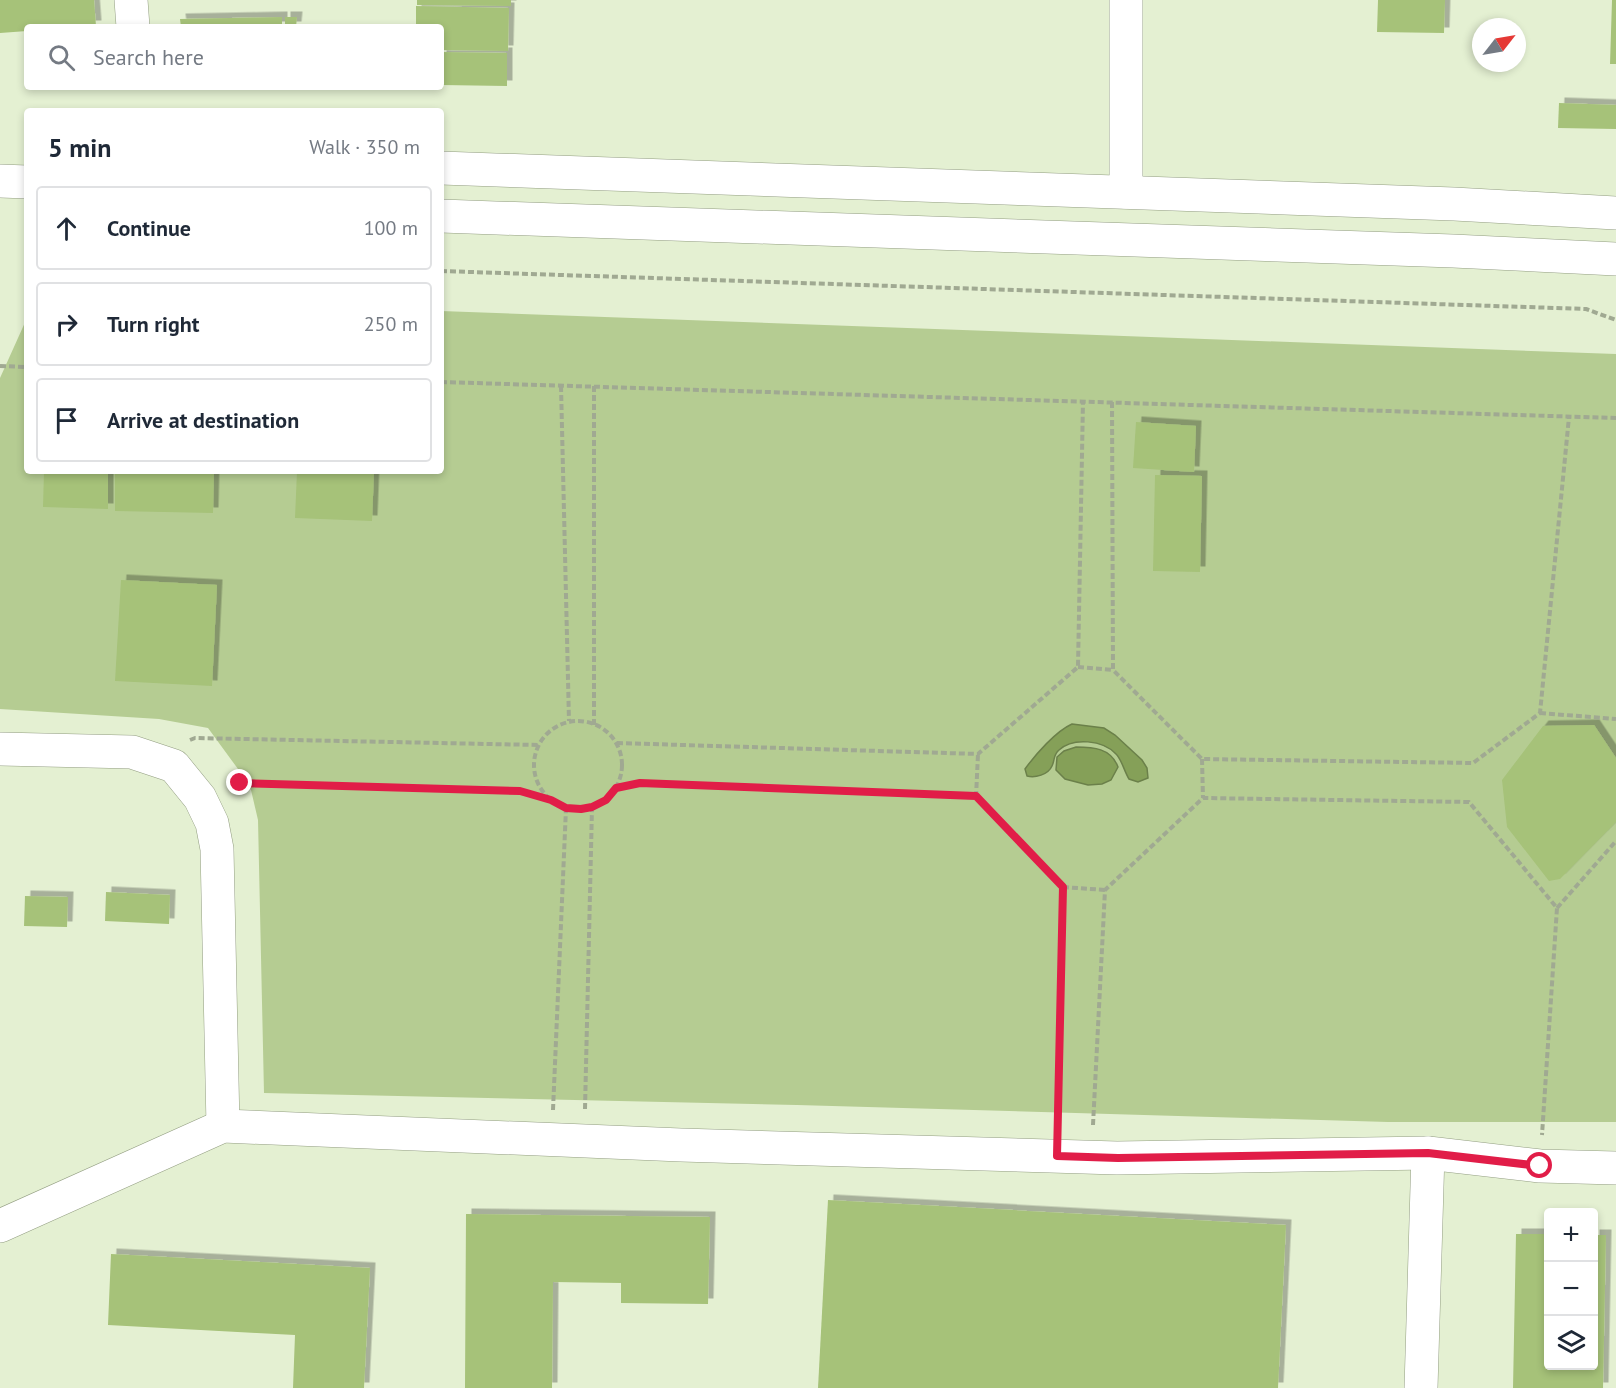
<!DOCTYPE html>
<html lang="en">
<head>
<meta charset="utf-8">
<style>
  :root { --surface:#fff; --page:#f6f6f7; --text:#1f2937; --muted:#747a83; --line:#e0e1e3 }
  body { margin:0; font-family:"PT Sans",sans-serif; background:var(--page); color:var(--text) }
  .controls { position:absolute; right:18px; bottom:18px; display:grid; overflow:hidden; border-radius:6px; box-shadow:0 3px 9px #0003 }
  .controls button { width:54px; height:54px; display:grid; place-items:center; padding:0; border:0; border-bottom:2px solid var(--line); background:var(--surface); color:var(--text); font:30px sans-serif }
  .compass { position:absolute; left:1472px; top:18px; width:54px; height:54px; border-radius:50%; background:var(--surface); box-shadow:0 3px 9px #0003; rotate:59deg }
  .stop { position:absolute; width:18px; height:18px; margin:-14px; border:4px solid #e11d48; border-radius:50%; background:#fff }
  .stop.end { background:#e11d48; border-color:#fff; box-shadow:0 2px 6px #0008 }
  .list { margin:0; padding:0; list-style:none }
  h2 { display:flex; justify-content:space-between; align-items:center; height:78px; margin:0; padding:0 24px; font-size:26px }
  h2 small { font-size:20px; font-weight:400; color:var(--muted) }
  .list li { display:grid; grid-template-columns:39px 1fr auto; gap:18px; align-items:center; box-sizing:border-box; height:84px; margin:0 12px 12px; padding:0 12px; border:2px solid var(--line); border-radius:6px }
  .list b { display:block; font-size:22px; white-space:nowrap }
  .list em { font-size:20px; font-style:normal; color:var(--muted) }
  .icon { flex:none; width:33px; height:33px; fill:none; stroke:currentColor; stroke-width:2; stroke-linecap:round; stroke-linejoin:round }
  .map { position:relative; flex:none; width:1616px; height:1388px; overflow:hidden }
  .search { position:absolute; background:var(--surface); box-shadow:0 3px 9px #0003; left:24px; top:24px; width:420px; height:66px; display:flex; align-items:center; gap:15px; box-sizing:border-box; padding:0 21px; border-radius:6px; color:var(--muted); font-size:22px }
  .panel { position:absolute; background:var(--surface); box-shadow:0 3px 9px #0003; left:24px; top:108px; width:420px; height:366px; border-radius:6px }
  .map>svg:first-child { display:block }
  .green { fill:#b5cc92 }
  .water { fill:#85a058; stroke:#6b804a; stroke-width:1.5 }
  .building { fill:#a6c279; filter:url(#shadow) }
  .lines { fill:none; stroke-linecap:round; stroke-linejoin:round }
  .minor-casing { stroke:#939e82; stroke-width:34 }
  .path { stroke:#a0a992; stroke-width:4; stroke-dasharray:6 3; stroke-linecap:butt }
  .minor { stroke:#fff; stroke-width:33 }
  .route { stroke:#e11d48; stroke-width:8 }
</style>
</head>
<body>
<div class="map">
<svg width="1616" height="1388" viewBox="0 0 1616 1388">
  <defs>
    <filter id="shadow"><feDropShadow dx="5.5" dy="-5.5" stdDeviation="0" flood-color="#0004"/></filter>
  </defs>
  <rect width="100%" height="100%" fill="#e4f0d2"/>
  <!-- green -->
  <path class="green" d="M 441,311 L 1616,354 L 1616,1122 L 1388,1122 L 797,1105 L 264,1093 L 258,820 L 251,790 L 238,769 L 208,728 L 159,719 L 0,709 L 0,378 L 27,318 L 27,471 L 441,471 Z"/>
  <!-- water -->
  <g class="water">
    <path d="M 1072,724 L 1104,728 L 1115,735 L 1142,760 L 1147,768 L 1148,778 L 1138,782 L 1129,779 C 1124,771 1122,760 1116,754 C 1103,740 1073,737 1059,750 C 1053,755 1055,760 1052,766 C 1048,775 1035,778 1027,776 L 1025,769 C 1035,755 1056,731 1072,724 Z"/>
    <path d="M 1076,747 C 1093,747 1111,748 1118,767 L 1111,780 L 1102,784 L 1088,785 L 1065,779 L 1056,770 L 1057,757 L 1064,751 Z"/>
  </g>
  <!-- building -->
  <g class="building">
    <path d="M 0,0 L 94,0 L 96,26 L 27,27 L 27,31 L 0,33 Z"/>
    <path d="M 417,0 L 511,0 L 511,6 L 417,5 Z"/>
    <path d="M 1378,0 L 1445,0 L 1444,33 L 1377,32 Z"/>
    <path d="M 1612,0 L 1616,0 L 1616,64 L 1610,64 Z"/>
    <path d="M 416,6 L 509,8 L 508,51 L 441,50 L 441,27 L 416,27 Z"/>
    <path d="M 282,17 L 282,27 L 181,27 L 180,19 Z"/>
    <path d="M 285,17 L 297,17 L 296,27 L 285,27 Z"/>
    <path d="M 441,52 L 507,53 L 507,86 L 441,85 Z"/>
    <path d="M 1559,103 L 1616,105 L 1616,129 L 1558,128 Z"/>
    <path d="M 1136,422 L 1196,426 L 1194,472 L 1133,468 Z"/>
    <path d="M 44,471 L 108,471 L 108,509 L 43,507 Z"/>
    <path d="M 115,471 L 214,471 L 213,513 L 115,511 Z"/>
    <path d="M 297,471 L 374,471 L 372,521 L 295,518 Z"/>
    <path d="M 1155,475 L 1202,476 L 1200,572 L 1153,571 Z"/>
    <path d="M 121,580 L 217,585 L 212,686 L 115,681 Z"/>
    <path d="M 1594,725 L 1616,758 L 1616,822 L 1560,879 L 1549,881 L 1507,827 L 1502,780 L 1543,726 Z"/>
    <path d="M 106,892 L 170,895 L 169,924 L 105,921 Z"/>
    <path d="M 25,896 L 68,897 L 67,927 L 24,926 Z"/>
    <path d="M 828,1200 L 1286,1225 L 1278,1388 L 818,1388 Z"/>
    <path d="M 466,1214 L 710,1217 L 708,1304 L 621,1303 L 621,1283 L 553,1282 L 552,1388 L 465,1388 Z"/>
    <path d="M 1516,1234 L 1548,1234 L 1548,1366 L 1594,1366 L 1594,1235 L 1606,1235 L 1603,1388 L 1513,1388 Z"/>
    <path d="M 111,1254 L 370,1268 L 364,1388 L 293,1388 L 295,1335 L 108,1325 Z"/>
  </g>
  <g class="lines">
    <defs>
      <g id="minor">
        <path d="M 131,0 L 133,27"/>
        <path d="M 1126,0 L 1126,192"/>
        <path d="M 441,168 L 1454,204 L 1616,213"/>
        <path d="M 0,181 L 27,182"/>
        <path d="M 441,216 L 1453,251 L 1616,259"/>
        <path d="M 0,749 L 132,752 L 174,766 L 200,798 L 212,823 L 217,849 L 223,1126"/>
        <path d="M 0,1226 L 223,1126 L 681,1145 L 1117,1158 L 1428,1153 L 1540,1166 L 1616,1168"/>
        <path d="M 1421,1388 L 1428,1153"/>
      </g>
    </defs>
    <!-- minor casing -->
    <use href="#minor" class="minor-casing"/>
    <!-- path -->
    <g class="path">
      <path d="M 441,271 L 1586,309 L 1616,320"/>
      <path d="M 0,366 L 27,367"/>
      <path d="M 441,382 L 1616,418"/>
      <path d="M 561,386 L 569,721"/>
      <path d="M 1112,402 L 1113,670 L 1202,759 L 1473,763 L 1540,713 L 1569,417"/>
      <path d="M 1078,667 L 1113,670"/>
      <path d="M 1540,713 L 1616,719"/>
      <circle cx="578" cy="765" r="44"/>
      <path d="M 594,725 L 594,386"/>
      <path d="M 190,740 L 195,738 L 538,745"/>
      <path d="M 617,743 L 978,754 L 1078,667 L 1083,401"/>
      <path d="M 1202,759 L 1203,798"/>
      <path d="M 229,787 L 240,783 L 520,791 L 551,800"/>
      <path d="M 616,788 L 640,783 L 976,797 L 1063,887 L 1057,1126"/>
      <path d="M 976,797 L 978,754"/>
      <path d="M 1063,887 L 1105,890"/>
      <path d="M 1557,908 L 1616,841"/>
      <path d="M 585,1109 L 592,807"/>
      <path d="M 553,1110 L 566,808"/>
      <path d="M 1093,1125 L 1105,890 L 1203,798 L 1469,802 L 1557,908 L 1542,1135"/>
    </g>
    <!-- minor -->
    <use href="#minor" class="minor"/>
  </g>
  <g class="lines">
    <!-- route -->
    <path class="route" d="M 240,783 L 520,791 L 551,800 L 566,808 L 581,809 L 592,807 L 606,800 L 616,788 L 640,783 L 976,796 L 1063,887 L 1057,1156 L 1118,1158 L 1428,1153 L 1540,1166"/>
  </g>
</svg>
<div class="controls">
<button>+</button>
<button>−</button>
<button><svg class="icon" aria-label="layers" viewBox="0 0 24 24"><path d="M12 4l9 5-9 5-9-5zM3 14l9 5 9-5"/></svg></button>
</div>
<svg class="compass" viewBox="-18 -18 36 36"><path d="M0-13l5 13h-10z" fill="#e53935"/><path d="M0 13l5-13h-10z" fill="#747a83"/></svg>
<div class="stop" style="left:1540px;top:1166px"></div>
<div class="stop end" style="left:240px;top:783px"></div>
<div class="search"><svg class="icon" aria-label="search" viewBox="0 0 24 24"><circle cx="10" cy="10" r="6"/><path d="M15 15l6 6"/></svg>Search here</div>
<section class="panel">
<h2>5 min<small>Walk · 350 m</small></h2>
<ul class="list">
<li><svg class="icon" aria-label="ahead" viewBox="0 0 24 24"><path d="M12 20V5M6 11l6-6 6 6"/></svg><div><b>Continue</b></div><em>100 m</em></li>
<li><svg class="icon" aria-label="right" viewBox="0 0 24 24"><path d="M7 20v-9h11M14 6l5 5-5 5"/></svg><div><b>Turn right</b></div><em>250 m</em></li>
<li><svg class="icon" aria-label="arrive" viewBox="0 0 24 24"><path d="M6 21V4h12l-3 4 3 4H6"/></svg><div><b>Arrive at destination</b></div></li>
</ul>
</section>
</div>
</body>
</html>
